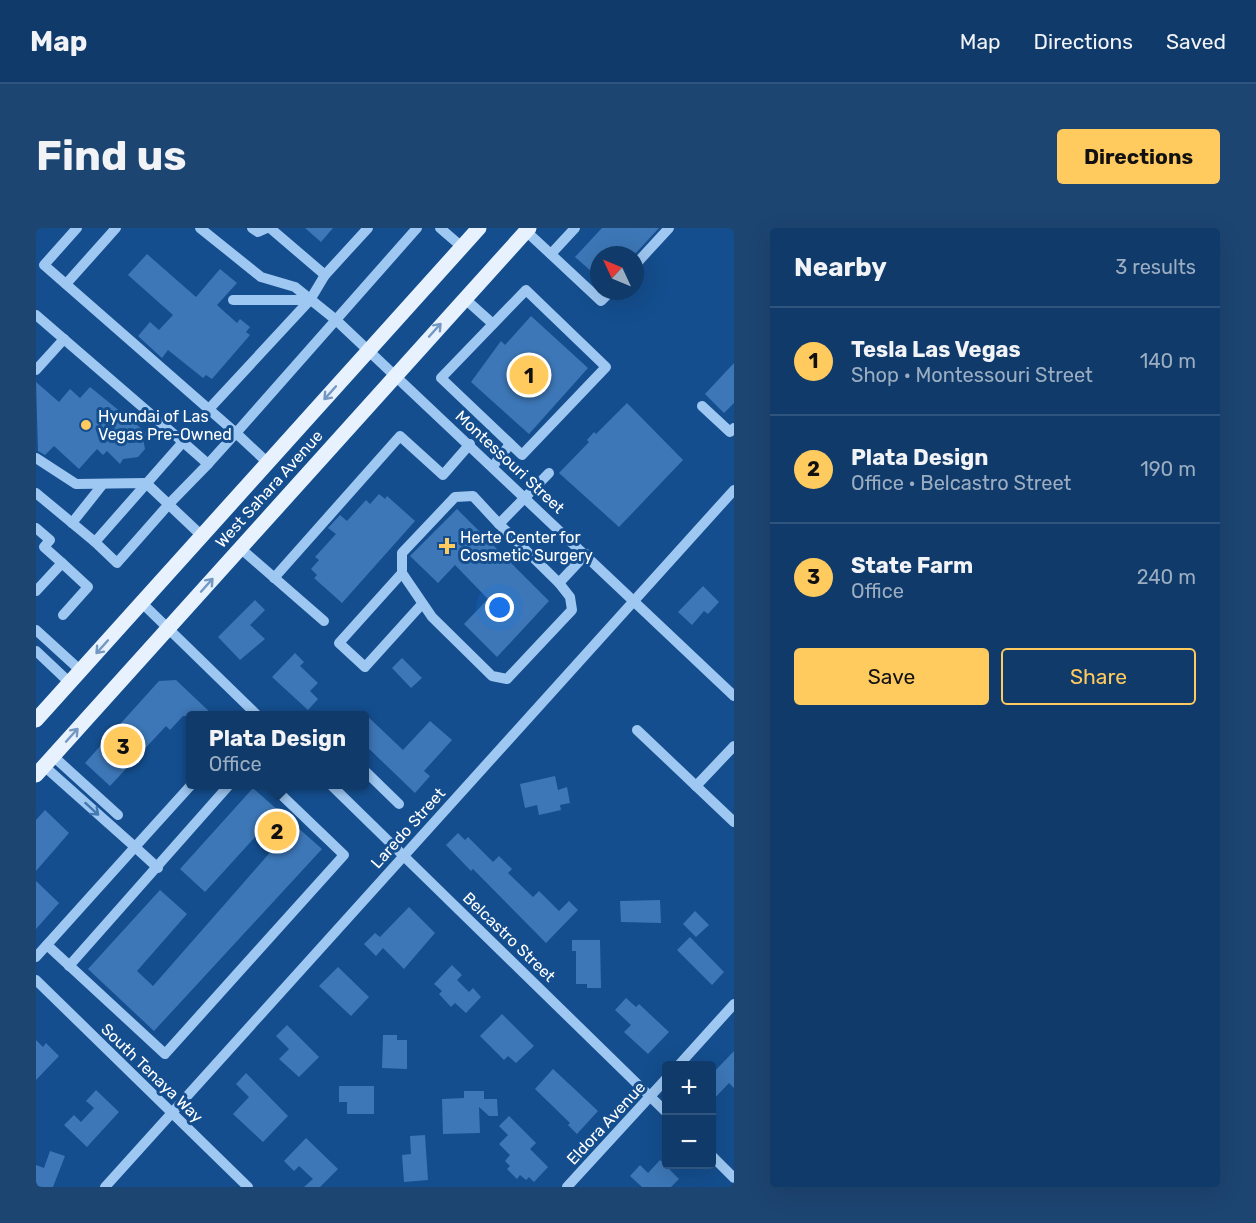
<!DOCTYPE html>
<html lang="en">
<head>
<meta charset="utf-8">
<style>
  :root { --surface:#0f3a6a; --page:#1d4572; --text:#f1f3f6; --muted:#9badc1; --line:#2f547e; --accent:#ffca5e }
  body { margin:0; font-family:Rubik,sans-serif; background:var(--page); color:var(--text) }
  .controls { position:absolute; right:18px; bottom:18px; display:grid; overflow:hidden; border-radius:6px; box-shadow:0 6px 24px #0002 }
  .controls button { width:54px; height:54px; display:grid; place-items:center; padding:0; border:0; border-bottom:2px solid var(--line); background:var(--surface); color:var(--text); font:30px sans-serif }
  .compass { position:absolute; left:554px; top:18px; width:54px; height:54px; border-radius:50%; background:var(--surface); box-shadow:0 6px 24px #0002; rotate:314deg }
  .you { position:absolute; left:464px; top:380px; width:21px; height:21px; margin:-15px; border:4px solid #fff; border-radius:50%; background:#1a73e8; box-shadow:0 0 0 9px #1a73e833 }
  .badge { display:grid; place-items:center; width:39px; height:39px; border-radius:50%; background:var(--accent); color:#111; font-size:20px; font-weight:700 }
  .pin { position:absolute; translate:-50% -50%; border:3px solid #fff; box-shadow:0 2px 6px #0006 }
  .popup { position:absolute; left:150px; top:483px; width:183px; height:78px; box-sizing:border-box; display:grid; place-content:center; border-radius:6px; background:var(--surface); filter:drop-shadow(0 2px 4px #0005); font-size:20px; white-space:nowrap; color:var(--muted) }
  .popup b { font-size:22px; color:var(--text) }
  .popup::after { content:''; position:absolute; left:50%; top:100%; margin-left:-12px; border:12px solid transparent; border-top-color:var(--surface) }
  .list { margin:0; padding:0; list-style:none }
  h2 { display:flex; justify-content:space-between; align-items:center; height:78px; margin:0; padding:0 24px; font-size:26px }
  h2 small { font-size:20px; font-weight:400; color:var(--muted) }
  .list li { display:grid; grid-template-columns:39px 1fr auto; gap:18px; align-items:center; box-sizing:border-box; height:108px; padding:0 24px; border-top:2px solid var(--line) }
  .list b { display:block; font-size:22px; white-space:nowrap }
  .list p { margin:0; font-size:20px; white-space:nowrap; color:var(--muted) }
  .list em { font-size:20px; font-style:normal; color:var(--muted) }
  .actions { display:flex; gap:12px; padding:18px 24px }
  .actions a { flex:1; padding:14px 0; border:2px solid var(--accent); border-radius:6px; text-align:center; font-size:21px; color:var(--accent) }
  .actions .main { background:var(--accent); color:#111 }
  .map { position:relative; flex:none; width:698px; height:959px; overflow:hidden; border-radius:6px }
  header { display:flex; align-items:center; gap:36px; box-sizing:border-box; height:84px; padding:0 30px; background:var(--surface); border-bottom:2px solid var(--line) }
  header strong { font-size:28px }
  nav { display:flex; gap:33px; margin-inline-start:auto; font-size:21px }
  .intro { display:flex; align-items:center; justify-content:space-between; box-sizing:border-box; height:144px; padding:0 36px }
  h1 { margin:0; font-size:42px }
  .button { padding:15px 27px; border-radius:6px; background:var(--accent); color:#111; font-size:21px; font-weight:700 }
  main { display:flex; gap:36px; padding:0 36px }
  aside { flex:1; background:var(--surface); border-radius:6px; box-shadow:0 6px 24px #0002 }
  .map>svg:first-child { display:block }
  .building { fill:#3d77b7 }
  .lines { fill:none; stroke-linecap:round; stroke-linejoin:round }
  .minor { stroke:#9ec7f1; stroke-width:10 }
  .major { stroke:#e8f2ff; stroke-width:15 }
  .oneway { stroke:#7398c1 }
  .oneway2 { stroke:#4478b1 }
  .poi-dot { fill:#ffca5e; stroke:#144e8e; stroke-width:2 }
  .labels { text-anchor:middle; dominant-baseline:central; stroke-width:6; stroke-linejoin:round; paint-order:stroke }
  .poi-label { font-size:16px; fill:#fff; stroke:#144e8e; text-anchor:start }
  .street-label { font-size:16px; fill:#fff; stroke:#144e8e }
</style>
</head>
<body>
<header>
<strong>Map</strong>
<nav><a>Map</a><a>Directions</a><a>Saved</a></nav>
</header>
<div class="intro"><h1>Find us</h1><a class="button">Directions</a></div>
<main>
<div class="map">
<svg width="698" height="959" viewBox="0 0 698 959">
  <rect width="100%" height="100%" fill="#144e8e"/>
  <!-- building -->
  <g class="building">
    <path d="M 269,0 L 297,0 L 285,14 Z"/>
    <path d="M 566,0 L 623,0 L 598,27 L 563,27 L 563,50 L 539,29 Z"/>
    <path d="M 111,26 L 160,69 L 184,41 L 201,55 L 181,77 L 201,95 L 204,91 L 214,99 L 210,104 L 214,107 L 176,151 L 170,147 L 167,150 L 132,122 L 126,130 L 102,108 L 114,94 L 123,102 L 137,87 L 92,47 Z"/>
    <path d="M 495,88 L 552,140 L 493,206 L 435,154 L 465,113 L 469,117 Z"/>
    <path d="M 698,135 L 698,175 L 688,185 L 669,166 Z"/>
    <path d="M 0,154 L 23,174 L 34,161 L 44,170 L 54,159 L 112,206 L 107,210 L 109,221 L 102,229 L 87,231 L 84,236 L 71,223 L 67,227 L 61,221 L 43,241 L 18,218 L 9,227 L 2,223 Z"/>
    <path d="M 591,175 L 647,232 L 583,299 L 523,245 L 553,214 L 551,212 L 558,204 L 560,206 Z"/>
    <path d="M 343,266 L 349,271 L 351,268 L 379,293 L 306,375 L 278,350 L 281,347 L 275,341 L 283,332 L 279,329 L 300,306 L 292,300 L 304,287 L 311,293 L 330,272 L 334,276 Z"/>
    <path d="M 421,281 L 513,373 L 461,429 L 428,396 L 452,371 L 419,337 L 402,355 L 374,328 Z"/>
    <path d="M 667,358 L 683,374 L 672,386 L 668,383 L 656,397 L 642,384 Z"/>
    <path d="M 219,372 L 229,382 L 214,397 L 229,411 L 204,432 L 182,409 Z"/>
    <path d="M 259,425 L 268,434 L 264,438 L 282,455 L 274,463 L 282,471 L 272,482 L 236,449 Z"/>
    <path d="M 366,430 L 386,450 L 375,460 L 356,440 Z"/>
    <path d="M 140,452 L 178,488 L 147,488 L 134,502 L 130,498 L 74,558 L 49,535 L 123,453 Z"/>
    <path d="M 328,485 L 367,522 L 394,493 L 416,512 L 388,543 L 394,548 L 379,565 L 328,516 Z"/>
    <path d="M 519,548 L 522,562 L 531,559 L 534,575 L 524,577 L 525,582 L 503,587 L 501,577 L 489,580 L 484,556 Z"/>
    <path d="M 217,560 L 286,621 L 118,803 L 52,741 L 124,662 L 151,686 L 101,743 L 117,758 L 237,621 L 221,607 L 169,664 L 144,641 Z"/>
    <path d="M 9,582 L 33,605 L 0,643 L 0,592 Z"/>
    <path d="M 422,605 L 429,612 L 432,609 L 457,634 L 463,628 L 476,641 L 472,645 L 497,669 L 503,663 L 523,683 L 533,673 L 542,682 L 510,715 L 437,641 L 435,643 L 410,617 Z"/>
    <path d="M 0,653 L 23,675 L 0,701 Z"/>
    <path d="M 624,672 L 625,695 L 585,694 L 584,673 Z"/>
    <path d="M 373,679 L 399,705 L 368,741 L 347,720 L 340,728 L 328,716 L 339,705 L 344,709 Z"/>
    <path d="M 659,683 L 673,697 L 660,709 L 647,696 Z"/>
    <path d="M 654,709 L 688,744 L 676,757 L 641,722 Z"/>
    <path d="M 536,712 L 564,712 L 565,760 L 551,760 L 551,756 L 540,756 L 540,723 L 536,723 Z"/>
    <path d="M 416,737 L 426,747 L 421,752 L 433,764 L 437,760 L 445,769 L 430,785 L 419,775 L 415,779 L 403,766 L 406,763 L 398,756 Z"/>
    <path d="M 302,739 L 333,769 L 315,788 L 283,758 Z"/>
    <path d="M 590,770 L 600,779 L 603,776 L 633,804 L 612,826 L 588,804 L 595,797 L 579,782 Z"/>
    <path d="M 466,786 L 498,818 L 480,835 L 472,828 L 468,832 L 444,808 Z"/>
    <path d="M 251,797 L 283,829 L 263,849 L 243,831 L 253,821 L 240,808 Z"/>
    <path d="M 347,807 L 361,807 L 361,812 L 371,812 L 371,841 L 346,840 Z"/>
    <path d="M 0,812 L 7,819 L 10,815 L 23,828 L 0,852 Z"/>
    <path d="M 698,823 L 698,860 L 693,855 L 675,874 L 675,847 Z"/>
    <path d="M 517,841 L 562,883 L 541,906 L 532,897 L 534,895 L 499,861 Z"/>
    <path d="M 210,845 L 252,888 L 227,914 L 197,886 L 213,869 L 200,856 Z"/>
    <path d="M 303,858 L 338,858 L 338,886 L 311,886 L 311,874 L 303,874 Z"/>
    <path d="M 60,862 L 83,884 L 51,919 L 28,897 L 38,887 L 45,894 L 58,880 L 50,873 Z"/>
    <path d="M 428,863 L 448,863 L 448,871 L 461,871 L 462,888 L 453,888 L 443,879 L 444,905 L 407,906 L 406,871 L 428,870 Z"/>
    <path d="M 473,888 L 500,915 L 494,921 L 512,939 L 498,954 L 493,949 L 490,952 L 484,947 L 481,951 L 471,941 L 474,938 L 469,933 L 474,927 L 463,916 L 472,907 L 463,898 Z"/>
    <path d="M 389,907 L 392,952 L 368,954 L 366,927 L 375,926 L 374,908 Z"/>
    <path d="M 270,910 L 302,941 L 284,959 L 268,959 L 277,951 L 263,938 L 258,943 L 248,933 Z"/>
    <path d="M 14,923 L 29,928 L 17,959 L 0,959 L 0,937 L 8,940 Z"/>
    <path d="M 624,932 L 643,951 L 635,959 L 606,959 L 594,948 L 604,937 L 612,945 Z"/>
  </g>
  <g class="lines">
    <!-- minor -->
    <g class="minor">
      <path d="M 41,0 L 8,37 L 200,205 L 381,0"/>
      <path d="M 164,0 L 225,49 L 259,59 L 300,92 L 698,468"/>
      <path d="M 216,0 L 222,4 L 231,0"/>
      <path d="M 234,0 L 289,47"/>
      <path d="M 404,0 L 426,19"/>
      <path d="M 490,3 L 565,73 L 575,63"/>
      <path d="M 515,26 L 539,0"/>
      <path d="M 599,37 L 633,0"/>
      <path d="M 30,56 L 80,0"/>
      <path d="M 490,62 L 570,139 L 486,227 L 405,150 Z"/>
      <path d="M 428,70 L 457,96"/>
      <path d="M 197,72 L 274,72"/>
      <path d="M 0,87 L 147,214 L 59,314 L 0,265"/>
      <path d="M 0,142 L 28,111"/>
      <path d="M 666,178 L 694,204 L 698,200"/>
      <path d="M 173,181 L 274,72 L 289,47 L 332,0"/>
      <path d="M 0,230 L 40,256 L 110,255 L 166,308"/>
      <path d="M 172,236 L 200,205 L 232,235"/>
      <path d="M 457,238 L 474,216"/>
      <path d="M 513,245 L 463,296 L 523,355 L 550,326"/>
      <path d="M 36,295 L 67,256"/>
      <path d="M 463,296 L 437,268 L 419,269 L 366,325 L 366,345 L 396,389 L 456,448 L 471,451 L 536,382 L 534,369 L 523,355"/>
      <path d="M 0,300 L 14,312 L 8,319 L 26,335"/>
      <path d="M 59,314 L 81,335 L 133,276 L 172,236 L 147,214"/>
      <path d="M 204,320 L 288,393"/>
      <path d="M 366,345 L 303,415 L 329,439 L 386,376"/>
      <path d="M 238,350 L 364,208 L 407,247 L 434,216"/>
      <path d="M 0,363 L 26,335 L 52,359 L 27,387"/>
      <path d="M 106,375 L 222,488"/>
      <path d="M 0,402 L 45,443"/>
      <path d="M 0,423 L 34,455"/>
      <path d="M 601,502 L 698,594"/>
      <path d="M 17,528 L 82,587"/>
      <path d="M 328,542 L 363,576"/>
      <path d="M 294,556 L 630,884"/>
      <path d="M 660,558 L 698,518"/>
      <path d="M 122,640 L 99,619 L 156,556"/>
      <path d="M 11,717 L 129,826 L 308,627 L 234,556"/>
      <path d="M 0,729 L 99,619 L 8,538"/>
      <path d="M 33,738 L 194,556"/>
      <path d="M 0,752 L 212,959"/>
      <path d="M 642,838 L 698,776"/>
      <path d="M 676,928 L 698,950"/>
      <path d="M 69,959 L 698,262"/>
      <path d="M 531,959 L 630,851"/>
    </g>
    <!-- major -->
    <g class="major">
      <path d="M 0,492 L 443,0"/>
      <path d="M 0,547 L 493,0"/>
    </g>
  </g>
  <!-- one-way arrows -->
  <defs><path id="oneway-shaft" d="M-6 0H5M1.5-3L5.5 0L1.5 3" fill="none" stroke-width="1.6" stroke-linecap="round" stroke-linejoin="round" transform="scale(1.5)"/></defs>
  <g class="oneway">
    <use href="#oneway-shaft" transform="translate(399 102) rotate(-48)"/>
    <use href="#oneway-shaft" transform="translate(294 165) rotate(132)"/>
    <use href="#oneway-shaft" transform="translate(171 357) rotate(-48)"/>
    <use href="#oneway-shaft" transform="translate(66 419) rotate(132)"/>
    <use href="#oneway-shaft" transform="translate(36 507) rotate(-48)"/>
  </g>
  <use class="oneway2" href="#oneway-shaft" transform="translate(56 581) rotate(42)"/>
  <!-- markers -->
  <g class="poi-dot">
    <circle cx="50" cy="197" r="6"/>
    <path d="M408 309h6v6h6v6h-6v6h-6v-6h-6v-6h6z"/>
  </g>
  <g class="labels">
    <!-- poi labels -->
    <g class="poi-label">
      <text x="62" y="188">Hyundai of Las<tspan x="62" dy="18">Vegas Pre-Owned</tspan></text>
      <text x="424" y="309">Herte Center for<tspan x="424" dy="18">Cosmetic Surgery</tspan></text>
    </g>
    <!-- street labels -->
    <g class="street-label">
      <text transform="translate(474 234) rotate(43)">Montessouri Street</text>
      <text transform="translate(233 261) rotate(-48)">West Sahara Avenue</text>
      <text transform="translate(372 600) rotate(-48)">Laredo Street</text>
      <text transform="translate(473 709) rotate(44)">Belcastro Street</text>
      <text transform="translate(116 845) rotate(44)">South Tenaya Way</text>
      <text transform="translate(570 895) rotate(-47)">Eldora Avenue</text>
    </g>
  </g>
</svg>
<div class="controls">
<button>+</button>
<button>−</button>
</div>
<svg class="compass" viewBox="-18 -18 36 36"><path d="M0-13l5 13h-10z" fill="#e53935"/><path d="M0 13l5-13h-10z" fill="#9badc1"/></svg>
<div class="you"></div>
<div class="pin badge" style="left:493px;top:147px">1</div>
<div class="pin badge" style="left:241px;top:603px">2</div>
<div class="popup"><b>Plata Design</b>Office</div>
<div class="pin badge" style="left:87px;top:518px">3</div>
</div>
<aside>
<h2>Nearby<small>3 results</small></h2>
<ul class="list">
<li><span class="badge">1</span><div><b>Tesla Las Vegas</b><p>Shop · Montessouri Street</p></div><em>140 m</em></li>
<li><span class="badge">2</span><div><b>Plata Design</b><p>Office · Belcastro Street</p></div><em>190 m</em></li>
<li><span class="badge">3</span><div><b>State Farm</b><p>Office</p></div><em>240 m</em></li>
</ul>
<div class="actions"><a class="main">Save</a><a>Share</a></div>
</aside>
</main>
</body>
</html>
